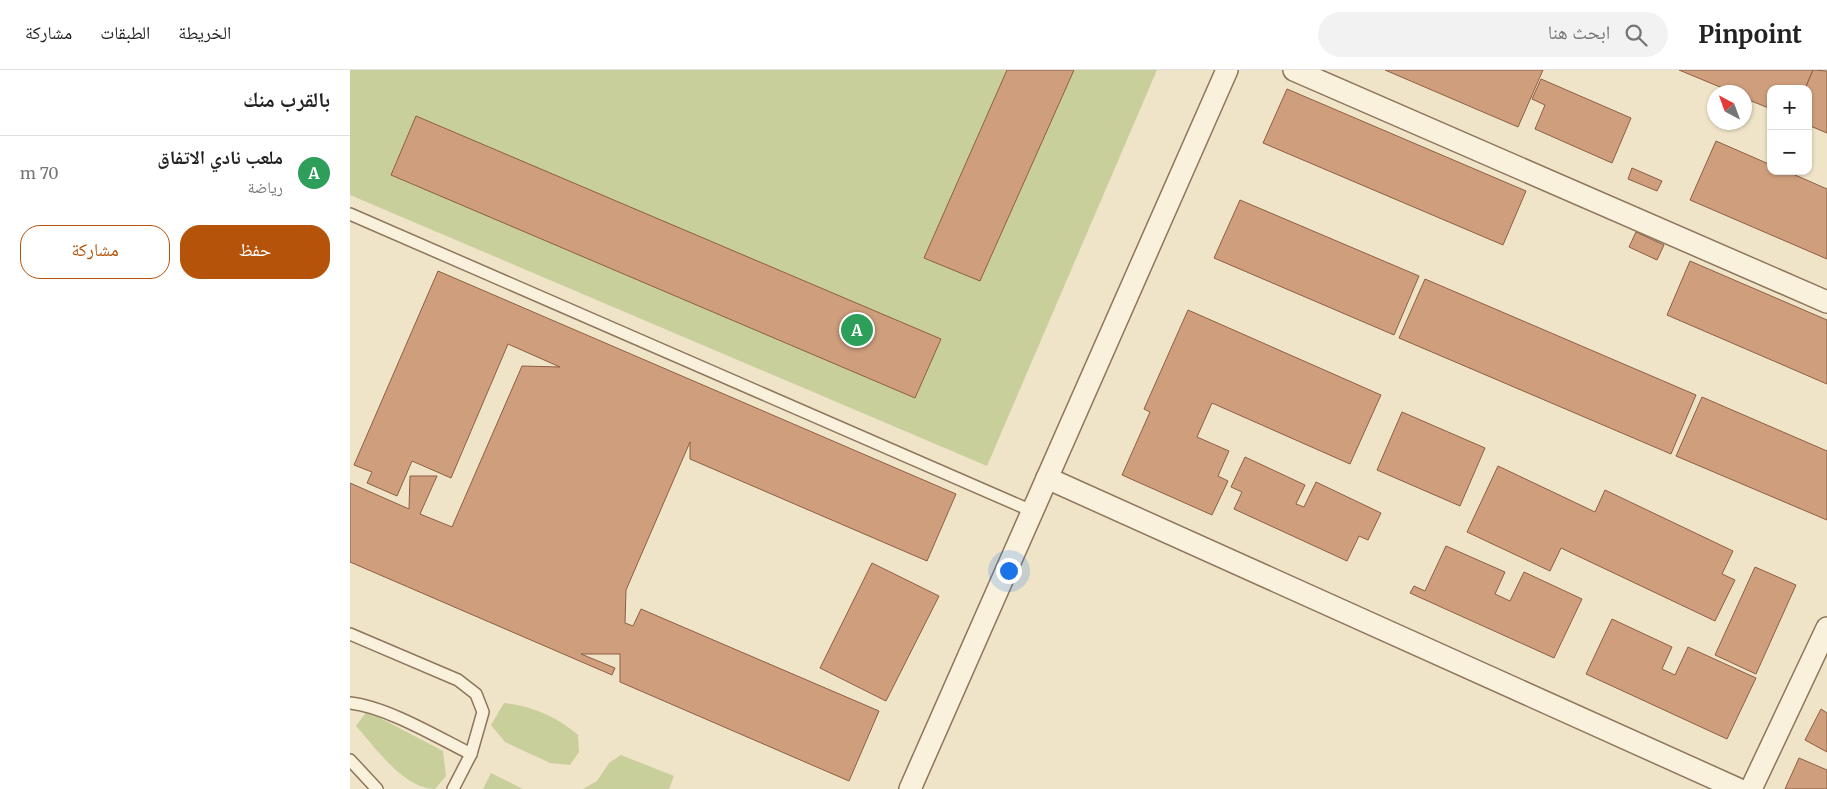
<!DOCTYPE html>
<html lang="ar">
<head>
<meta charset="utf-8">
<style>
  :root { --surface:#fff; --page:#f2f2f2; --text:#222; --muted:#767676; --line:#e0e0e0; --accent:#b45309 }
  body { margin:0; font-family:Merriweather,"Noto Naskh Arabic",serif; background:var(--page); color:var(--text); direction:rtl }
  .controls { position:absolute; right:15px; top:15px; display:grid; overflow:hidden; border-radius:10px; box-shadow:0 1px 4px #0004 }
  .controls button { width:45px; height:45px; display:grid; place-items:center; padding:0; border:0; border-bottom:1px solid var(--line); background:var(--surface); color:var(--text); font:25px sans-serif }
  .compass { position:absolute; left:1357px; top:15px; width:45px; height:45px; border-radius:50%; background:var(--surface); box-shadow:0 1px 4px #0004; rotate:319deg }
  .you { position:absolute; left:658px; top:500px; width:18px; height:18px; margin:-12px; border:4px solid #fff; border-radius:50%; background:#1a73e8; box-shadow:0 0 0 8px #1a73e833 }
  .badge { display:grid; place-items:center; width:32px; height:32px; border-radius:50%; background:var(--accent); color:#fff; font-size:16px; font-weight:700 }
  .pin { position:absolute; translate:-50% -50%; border:2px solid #fff; box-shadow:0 1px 5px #0006 }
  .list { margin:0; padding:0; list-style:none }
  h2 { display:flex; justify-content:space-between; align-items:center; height:65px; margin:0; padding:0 20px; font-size:21px }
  h2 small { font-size:16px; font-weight:400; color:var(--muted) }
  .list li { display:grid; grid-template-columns:32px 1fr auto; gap:15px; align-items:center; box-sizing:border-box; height:75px; padding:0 20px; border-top:1px solid var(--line) }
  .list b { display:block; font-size:19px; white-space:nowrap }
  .list p { margin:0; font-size:16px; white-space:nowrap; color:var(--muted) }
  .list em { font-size:16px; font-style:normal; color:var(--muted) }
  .actions { display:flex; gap:10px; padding:15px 20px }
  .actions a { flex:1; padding:11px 0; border:1px solid var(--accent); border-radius:20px; text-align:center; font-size:18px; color:var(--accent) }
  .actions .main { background:var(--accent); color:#fff }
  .icon { flex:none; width:28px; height:28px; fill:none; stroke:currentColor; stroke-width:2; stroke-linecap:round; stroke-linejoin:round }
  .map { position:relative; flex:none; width:1477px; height:719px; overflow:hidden; direction:ltr }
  header { display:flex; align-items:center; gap:30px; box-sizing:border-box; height:70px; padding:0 25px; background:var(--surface); border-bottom:1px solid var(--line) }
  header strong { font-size:24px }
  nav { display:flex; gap:28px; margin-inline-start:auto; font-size:18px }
  .search { width:350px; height:45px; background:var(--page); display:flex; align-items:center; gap:12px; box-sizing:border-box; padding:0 18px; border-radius:28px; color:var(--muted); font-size:19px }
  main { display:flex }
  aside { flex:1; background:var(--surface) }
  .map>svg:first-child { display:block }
  .green { fill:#c9cf9b }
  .building { fill:#cf9f7d; stroke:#8d5f41 }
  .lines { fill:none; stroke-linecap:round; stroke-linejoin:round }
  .service-casing { stroke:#8d765c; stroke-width:14 }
  .minor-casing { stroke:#8d765c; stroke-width:24 }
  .service { stroke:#faf1dc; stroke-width:11 }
  .minor { stroke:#faf1dc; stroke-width:21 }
</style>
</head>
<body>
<header>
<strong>Pinpoint</strong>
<div class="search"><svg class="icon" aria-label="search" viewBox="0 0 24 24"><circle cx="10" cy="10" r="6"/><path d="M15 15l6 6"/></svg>ابحث هنا</div>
<nav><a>الخريطة</a><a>الطبقات</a><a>مشاركة</a></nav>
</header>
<main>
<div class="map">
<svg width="1477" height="719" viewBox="0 0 1477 719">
  <rect width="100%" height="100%" fill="#f0e4c8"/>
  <!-- green -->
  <g class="green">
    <path d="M 0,0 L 807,0 L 637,396 L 0,125 Z"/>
    <path d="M 154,633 C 180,635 208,647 228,665 L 229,682 L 220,695 L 200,693 L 155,672 L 141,655 Z"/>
    <path d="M 17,641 L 93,681 L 96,706 L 85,719 C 54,719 25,677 6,656 Z"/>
    <path d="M 271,685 L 324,706 L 319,719 L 233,719 L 247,711 L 259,693 Z"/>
    <path d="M 141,703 L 173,719 L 133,719 Z"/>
  </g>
  <!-- building -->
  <g class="building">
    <path d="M 657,0 L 724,0 L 630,211 L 574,188 Z"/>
    <path d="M 1035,0 L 1193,0 L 1168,57 Z"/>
    <path d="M 1329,0 L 1463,0 L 1455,19 L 1421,19 L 1421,39 L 1394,28 L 1394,22 L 1382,22 Z"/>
    <path d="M 1463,0 L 1477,1 L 1477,63 L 1458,55 L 1458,19 L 1455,19 Z"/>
    <path d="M 1191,9 L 1281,48 L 1262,93 L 1185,59 L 1195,35 L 1182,29 Z"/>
    <path d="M 937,19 L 1176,121 L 1153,175 L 913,73 Z"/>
    <path d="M 66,46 L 591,269 L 565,328 L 41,105 Z"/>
    <path d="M 1366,71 L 1421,95 L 1421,101 L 1436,101 L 1477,119 L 1477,189 L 1340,130 Z"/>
    <path d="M 1282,98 L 1312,111 L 1307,121 L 1278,109 Z"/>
    <path d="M 890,130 L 1069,206 L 1044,265 L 864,188 Z"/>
    <path d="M 1286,162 L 1314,175 L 1307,190 L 1279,177 Z"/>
    <path d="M 1340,191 L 1477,250 L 1477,314 L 1317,245 Z"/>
    <path d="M 88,201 L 606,424 L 577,491 L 340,389 L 340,372 L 276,520 L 275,553 L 283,556 L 291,539 L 529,641 L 499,711 L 270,612 L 270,584 L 231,584 L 265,598 L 262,605 L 0,492 L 0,413 L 59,439 L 60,406 L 87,406 L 70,444 L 102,457 L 172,296 L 210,297 L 158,274 L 101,408 L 62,391 L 47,426 L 17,413 L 22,402 L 4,395 Z"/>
    <path d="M 1075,209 L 1346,325 L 1321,384 L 1049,268 Z"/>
    <path d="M 838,240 L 1031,325 L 1000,394 L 862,333 L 847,367 L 879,381 L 868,406 L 878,411 L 862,445 L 772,405 L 800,342 L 794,339 Z"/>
    <path d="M 1352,327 L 1477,381 L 1477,450 L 1326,386 Z"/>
    <path d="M 1052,342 L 1135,378 L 1110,436 L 1027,400 Z"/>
    <path d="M 895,387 L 955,415 L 946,434 L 954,437 L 966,412 L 1031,443 L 1018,470 L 1009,466 L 997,491 L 884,439 L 892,422 L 881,417 Z"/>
    <path d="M 1148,396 L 1245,442 L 1255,420 L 1383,481 L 1372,504 L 1385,510 L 1365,551 L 1211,478 L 1200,501 L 1117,462 Z"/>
    <path d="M 1096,476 L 1155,502 L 1145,524 L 1160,531 L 1174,502 L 1232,529 L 1204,588 L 1060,523 L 1064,516 L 1075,521 Z"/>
    <path d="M 522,493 L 589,526 L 536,631 L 470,598 Z"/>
    <path d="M 1405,497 L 1446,515 L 1406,604 L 1365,585 Z"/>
    <path d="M 1262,549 L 1322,577 L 1312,599 L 1325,605 L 1338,577 L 1406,608 L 1377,669 L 1236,604 Z"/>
    <path d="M 1471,639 L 1477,643 L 1477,682 L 1455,670 Z"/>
    <path d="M 1449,688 L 1477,700 L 1477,719 L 1435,719 Z"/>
  </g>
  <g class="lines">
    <defs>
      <g id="service">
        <path d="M 0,144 L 682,441"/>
        <path d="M 0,564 L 108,610 L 126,624 L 133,642 L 121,684 L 103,719"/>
        <path d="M 0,633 C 37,637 87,667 121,684"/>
        <path d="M 0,690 L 27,719"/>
      </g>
      <g id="minor">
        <path d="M 944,0 L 1477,232"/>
        <path d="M 697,408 L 1388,719"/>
        <path d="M 560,719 L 877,0"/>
        <path d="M 1401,719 L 1477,558"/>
      </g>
    </defs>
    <!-- service casing -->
    <use href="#service" class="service-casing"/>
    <!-- minor casing -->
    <use href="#minor" class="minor-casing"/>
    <!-- service -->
    <use href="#service" class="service"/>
    <!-- minor -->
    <use href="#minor" class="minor"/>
  </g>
</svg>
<div class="controls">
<button>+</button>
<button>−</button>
</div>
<svg class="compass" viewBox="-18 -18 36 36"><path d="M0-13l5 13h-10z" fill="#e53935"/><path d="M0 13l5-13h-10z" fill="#767676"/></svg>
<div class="you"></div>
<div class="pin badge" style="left:507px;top:260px;background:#2e9e5b">A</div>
</div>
<aside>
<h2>بالقرب منك<small></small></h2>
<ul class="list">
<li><span class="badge" style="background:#2e9e5b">A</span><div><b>ملعب نادي الاتفاق</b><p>رياضة</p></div><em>70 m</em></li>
</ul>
<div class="actions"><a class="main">حفظ</a><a>مشاركة</a></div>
</aside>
</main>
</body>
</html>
